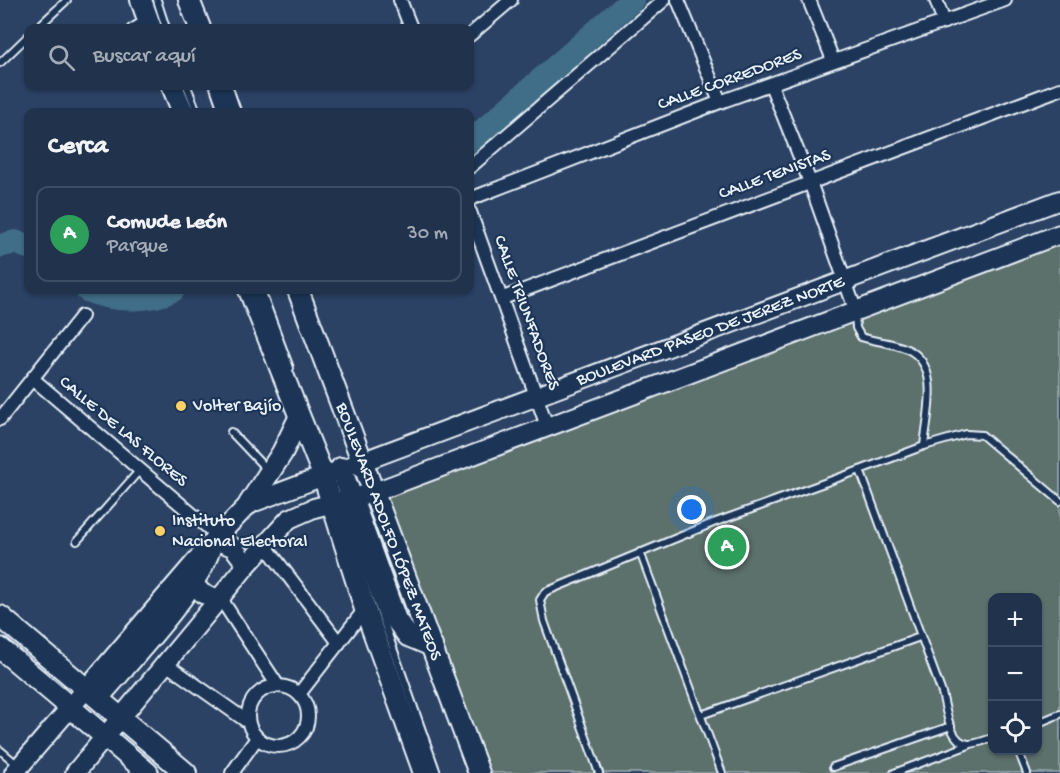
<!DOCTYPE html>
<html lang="es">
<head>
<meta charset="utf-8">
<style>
  :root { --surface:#20324c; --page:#283a53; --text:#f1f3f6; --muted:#a2aab5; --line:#3d4d64; --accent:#8c9099 }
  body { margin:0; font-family:"Gochi Hand",sans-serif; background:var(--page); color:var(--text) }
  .controls { position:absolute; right:18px; bottom:18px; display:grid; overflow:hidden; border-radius:12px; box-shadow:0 2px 4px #0004 }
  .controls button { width:54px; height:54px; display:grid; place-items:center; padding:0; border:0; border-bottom:2px solid var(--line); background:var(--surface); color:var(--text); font:30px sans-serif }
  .you { position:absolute; left:692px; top:510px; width:21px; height:21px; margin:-15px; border:4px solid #fff; border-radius:50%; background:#1a73e8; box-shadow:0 0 0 9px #1a73e833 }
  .badge { display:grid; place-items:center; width:39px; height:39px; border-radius:50%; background:var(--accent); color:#fff; font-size:20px; font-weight:700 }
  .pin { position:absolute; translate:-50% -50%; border:3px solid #fff; box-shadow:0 2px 6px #0006 }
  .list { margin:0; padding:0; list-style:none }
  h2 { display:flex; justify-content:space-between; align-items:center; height:78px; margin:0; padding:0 24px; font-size:26px }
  h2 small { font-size:20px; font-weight:400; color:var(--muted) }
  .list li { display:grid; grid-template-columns:39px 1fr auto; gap:18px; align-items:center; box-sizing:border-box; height:96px; margin:0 12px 12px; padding:0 12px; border:2px solid var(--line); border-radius:12px }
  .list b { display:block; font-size:22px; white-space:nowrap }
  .list p { margin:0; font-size:20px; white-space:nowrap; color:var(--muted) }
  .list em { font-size:20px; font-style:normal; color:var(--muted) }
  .icon { flex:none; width:33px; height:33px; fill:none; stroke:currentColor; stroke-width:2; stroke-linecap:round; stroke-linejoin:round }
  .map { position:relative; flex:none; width:1060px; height:773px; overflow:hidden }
  .search { position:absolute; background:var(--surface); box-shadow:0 2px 4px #0004; left:24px; top:24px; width:450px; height:66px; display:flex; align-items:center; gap:15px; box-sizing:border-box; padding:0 21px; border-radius:12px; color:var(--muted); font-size:22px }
  .panel { position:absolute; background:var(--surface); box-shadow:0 2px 4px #0004; left:24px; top:108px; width:450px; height:186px; border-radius:12px }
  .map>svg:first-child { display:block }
  .green { fill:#5b706c; stroke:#a2b0b2; stroke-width:1.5; fill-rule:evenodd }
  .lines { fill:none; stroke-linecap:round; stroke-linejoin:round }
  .river { stroke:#416d87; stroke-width:24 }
  .service-casing { stroke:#e8f1f8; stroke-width:10 }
  .minor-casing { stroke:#e8f1f8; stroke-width:16 }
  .secondary-casing { stroke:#e8f1f8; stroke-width:22 }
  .primary-casing { stroke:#e8f1f8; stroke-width:24 }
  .service { stroke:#1d3557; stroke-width:6 }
  .minor { stroke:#1d3557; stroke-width:12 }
  .secondary { stroke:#1d3557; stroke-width:18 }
  .primary { stroke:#1d3557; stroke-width:20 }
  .poi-dot { fill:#ffd166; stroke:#1d3557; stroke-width:2 }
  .labels { text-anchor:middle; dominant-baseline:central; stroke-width:4.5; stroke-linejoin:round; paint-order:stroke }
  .street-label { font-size:18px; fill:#e8f1f8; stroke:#1d3557 }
  .poi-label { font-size:18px; fill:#e8f1f8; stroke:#1d3557; text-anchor:start }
</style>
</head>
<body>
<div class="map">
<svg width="1060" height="773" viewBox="0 0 1060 773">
  <rect width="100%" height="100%" fill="#2b4265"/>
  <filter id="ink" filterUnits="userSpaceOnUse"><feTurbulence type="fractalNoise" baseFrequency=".0167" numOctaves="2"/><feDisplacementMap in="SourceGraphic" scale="12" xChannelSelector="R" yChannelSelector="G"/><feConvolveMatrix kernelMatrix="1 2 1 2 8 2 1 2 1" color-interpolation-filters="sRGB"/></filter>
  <g filter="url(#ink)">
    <!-- green -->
    <path class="green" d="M 1060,241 L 1060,773 L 473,773 L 373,496 ZM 992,598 L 1038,598 L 1038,750 L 992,750 Z"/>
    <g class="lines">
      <!-- river -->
      <g class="river">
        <path d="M 470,142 L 632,0"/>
        <path d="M 0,246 L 15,242 L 28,247"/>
        <path d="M 87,290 C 112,301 148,302 173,290"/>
      </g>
      <defs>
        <g id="service">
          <path d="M 157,0 L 166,28"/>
          <path d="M 37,28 L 67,0"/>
          <path d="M 131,28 L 144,20"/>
          <path d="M 0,63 L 28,36"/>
          <path d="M 187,86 L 197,112"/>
          <path d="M 261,290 L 290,368"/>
          <path d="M 855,313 L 856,328 L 861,337 C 876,342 892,342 907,349 C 942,365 927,415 924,446 L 860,470 L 942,693 C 946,707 949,744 969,744 C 976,744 986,740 992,738"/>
          <path d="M 231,432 L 268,471"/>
          <path d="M 924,446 L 966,434 L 982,435 L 1060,501"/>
          <path d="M 344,509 L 437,773"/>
          <path d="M 77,541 L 139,471"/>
          <path d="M 640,552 L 722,773"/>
          <path d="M 701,715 L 920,637"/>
          <path d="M 1038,723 L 1060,714"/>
          <path d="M 0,750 L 18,765"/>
          <path d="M 1018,750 L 1027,773"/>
          <path d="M 833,767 L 951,726"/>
          <path d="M 599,773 L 544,621 L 540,600 L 545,592 L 713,523 L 860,470"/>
          <path d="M 894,773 L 969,745"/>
        </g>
        <g id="minor">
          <path d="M 400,0 L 411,28"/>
          <path d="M 678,0 L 720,102"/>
          <path d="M 809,0 L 833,60"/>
          <path d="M 936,0 L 944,22"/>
          <path d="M 470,35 L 511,0"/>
          <path d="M 771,85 L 810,182 L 855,309"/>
          <path d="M 470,167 L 664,0"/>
          <path d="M 470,199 L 720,102 L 1005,0"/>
          <path d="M 470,212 L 547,426"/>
          <path d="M 503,298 L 1060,89"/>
          <path d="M 33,379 L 218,536"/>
          <path d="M 0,419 L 82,316"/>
          <path d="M 265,545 L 339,643"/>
          <path d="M 221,599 L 278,686"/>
          <path d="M 166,664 L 248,722"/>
          <circle cx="278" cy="716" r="30"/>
          <path d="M 299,694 L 365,609"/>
          <path d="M 232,773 L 257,738"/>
        </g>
        <g id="secondary">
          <path d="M 214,540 L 233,547 L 247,565"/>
          <path d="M 193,583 L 203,594 L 221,599"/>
          <path id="s1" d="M 14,773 L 214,540 L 249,504 L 1060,200"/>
          <path d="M 75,773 L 247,565 L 289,519 L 314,508 L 372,493 L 1060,234"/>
        </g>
        <g id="primary">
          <path d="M 141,0 L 151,28"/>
          <path d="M 189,0 L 200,28"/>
          <path d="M 172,86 L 183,112"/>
          <path d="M 221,86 L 230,112"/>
          <path d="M 249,290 L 323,475 L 365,609 L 424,773"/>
          <path id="s2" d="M 298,290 L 479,773"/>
          <path d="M 341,468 L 396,620 L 408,636 L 432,646"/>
          <path d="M 249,504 L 282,453 L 299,418"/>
          <path d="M 0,616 L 186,773"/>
          <path d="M 0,648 L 148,773"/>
          <path d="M 98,698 C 126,665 205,582 211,544"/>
        </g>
      </defs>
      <!-- service casing -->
      <use href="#service" class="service-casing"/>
      <!-- minor casing -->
      <use href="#minor" class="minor-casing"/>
      <!-- secondary casing -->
      <use href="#secondary" class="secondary-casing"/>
      <!-- primary casing -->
      <use href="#primary" class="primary-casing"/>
      <!-- service -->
      <use href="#service" class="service"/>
      <!-- minor -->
      <use href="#minor" class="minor"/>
      <!-- secondary -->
      <use href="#secondary" class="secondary"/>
      <!-- primary -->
      <use href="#primary" class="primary"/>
    </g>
  </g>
  <!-- markers -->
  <g class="poi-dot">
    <circle cx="181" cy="406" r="6"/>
    <circle cx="160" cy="531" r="6"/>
  </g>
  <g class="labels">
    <!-- street labels -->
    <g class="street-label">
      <text transform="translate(730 80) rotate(-20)">CALLE CORREDORES</text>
      <text transform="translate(775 175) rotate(-20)">CALLE TENISTAS</text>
      <text transform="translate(526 313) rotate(70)">CALLE TRIUNFADORES</text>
      <text stroke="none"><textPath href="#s1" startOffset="850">BOULEVARD PASEO DE JEREZ NORTE</textPath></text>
      <text transform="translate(123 432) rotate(40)">CALLE DE LAS FLORES</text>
      <text stroke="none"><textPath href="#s2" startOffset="258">BOULEVARD ADOLFO LÓPEZ MATEOS</textPath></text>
    </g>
    <!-- poi labels -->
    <g class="poi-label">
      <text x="193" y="406">Volter Bajío</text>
      <text x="172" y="521">Instituto<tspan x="172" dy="21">Nacional Electoral</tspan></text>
    </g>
  </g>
</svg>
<div class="controls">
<button>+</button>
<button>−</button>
<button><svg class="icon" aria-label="locate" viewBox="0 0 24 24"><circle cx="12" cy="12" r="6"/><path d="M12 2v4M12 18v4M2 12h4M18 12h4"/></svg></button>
</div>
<div class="you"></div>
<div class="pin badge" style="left:727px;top:547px;background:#2e9e5b">A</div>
<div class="search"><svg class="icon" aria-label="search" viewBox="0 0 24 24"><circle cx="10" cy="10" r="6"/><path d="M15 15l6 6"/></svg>Buscar aquí</div>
<section class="panel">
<h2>Cerca<small></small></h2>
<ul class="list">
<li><span class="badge" style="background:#2e9e5b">A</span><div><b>Comude León</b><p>Parque</p></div><em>30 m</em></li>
</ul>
</section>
</div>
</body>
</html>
